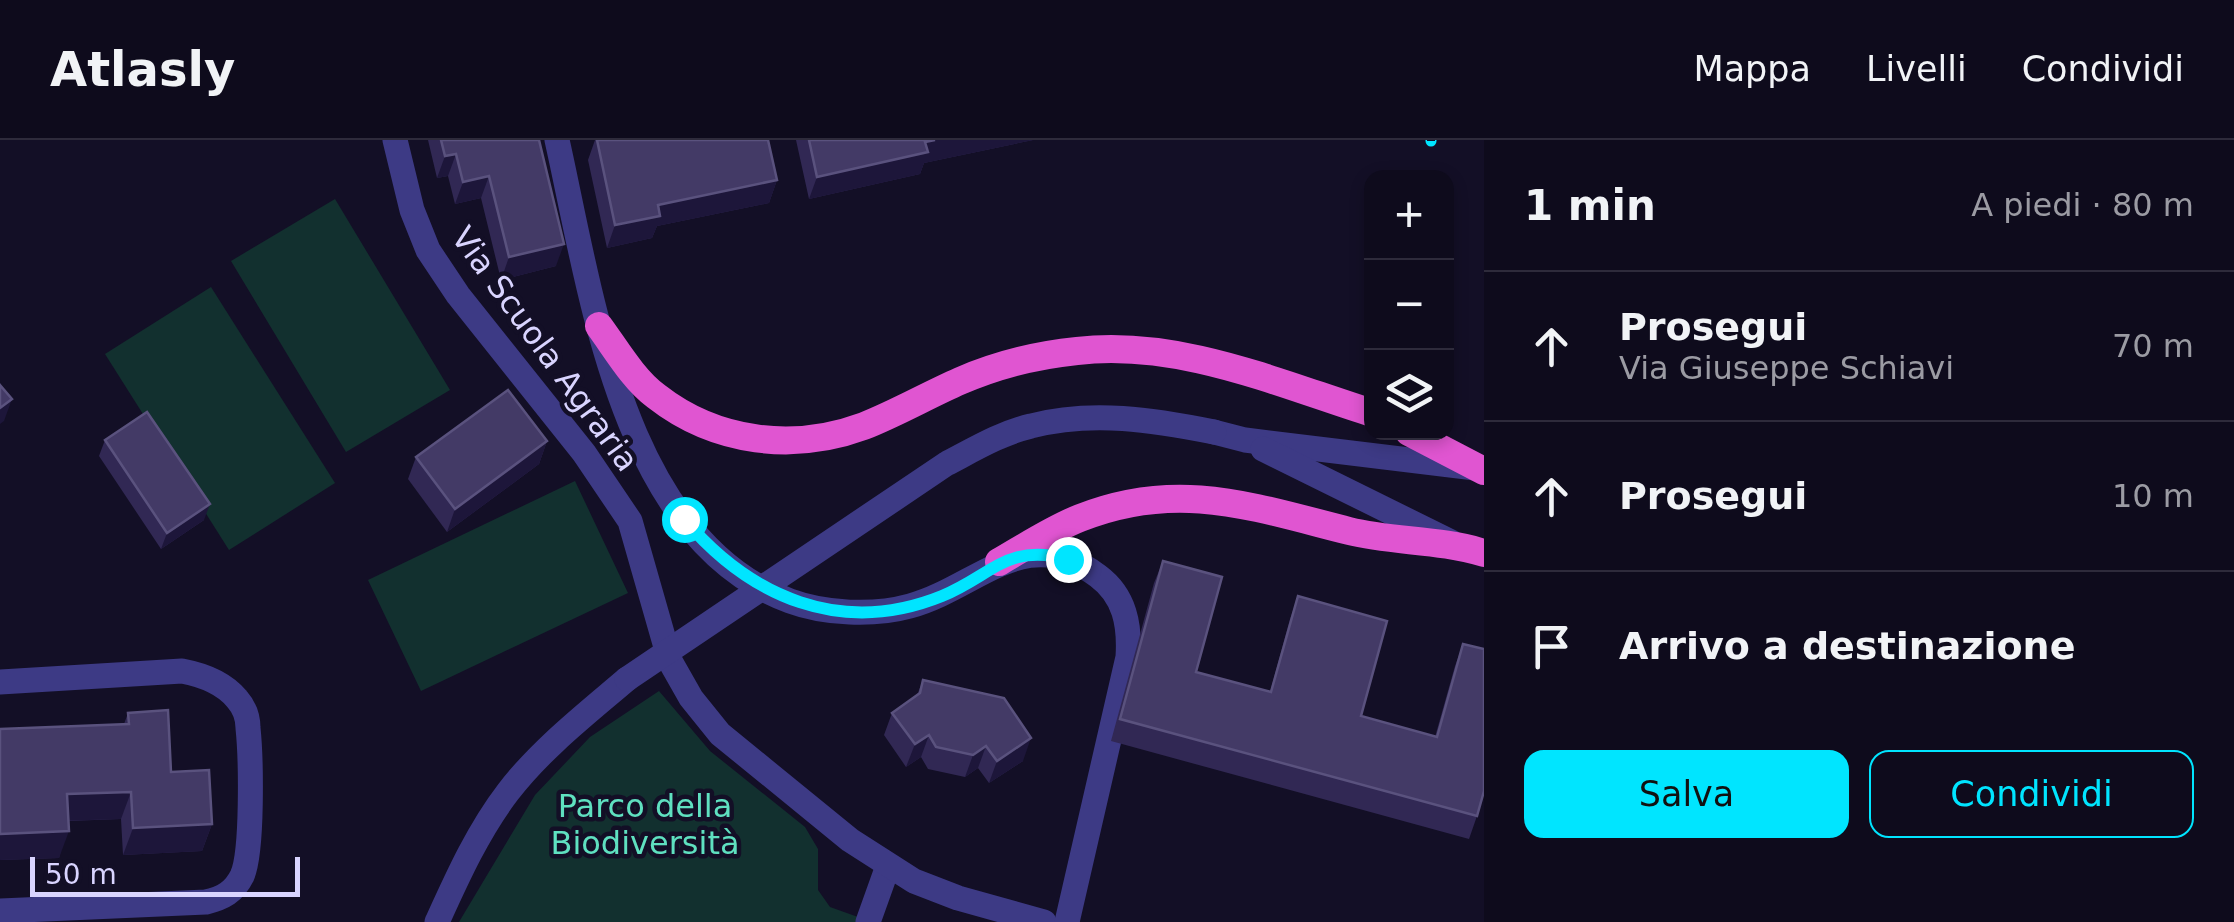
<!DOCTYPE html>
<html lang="it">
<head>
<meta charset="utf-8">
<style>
  :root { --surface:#0e0b1c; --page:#1c1929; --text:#f1f3f6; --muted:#9b9ba3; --line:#2e2b3b; --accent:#00e5ff }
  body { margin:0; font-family:"DejaVu Sans",sans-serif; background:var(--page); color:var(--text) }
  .controls { position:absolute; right:30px; top:30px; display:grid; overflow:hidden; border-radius:20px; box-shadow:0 5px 15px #0003 }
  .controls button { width:90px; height:90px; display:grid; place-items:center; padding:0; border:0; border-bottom:2px solid var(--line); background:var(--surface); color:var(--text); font:50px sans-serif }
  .scale { position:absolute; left:30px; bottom:25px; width:270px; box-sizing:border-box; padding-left:10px; border:5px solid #d9d4ff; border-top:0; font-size:28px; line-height:35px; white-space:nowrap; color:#d9d4ff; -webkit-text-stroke:8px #130f26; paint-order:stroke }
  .stop { position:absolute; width:30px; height:30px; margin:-22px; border:8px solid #00e5ff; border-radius:50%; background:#fff }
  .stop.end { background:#00e5ff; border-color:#fff; box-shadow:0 2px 10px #0008 }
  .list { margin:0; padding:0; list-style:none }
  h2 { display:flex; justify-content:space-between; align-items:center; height:130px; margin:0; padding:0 40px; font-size:42px }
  h2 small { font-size:32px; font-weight:400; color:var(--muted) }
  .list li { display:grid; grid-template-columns:65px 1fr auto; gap:30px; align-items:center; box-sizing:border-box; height:150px; padding:0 40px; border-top:2px solid var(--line) }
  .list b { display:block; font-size:38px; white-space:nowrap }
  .list p { margin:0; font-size:32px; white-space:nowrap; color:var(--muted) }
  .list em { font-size:32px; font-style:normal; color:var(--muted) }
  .actions { display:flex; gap:20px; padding:30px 40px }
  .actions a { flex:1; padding:22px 0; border:2px solid var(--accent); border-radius:20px; text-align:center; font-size:35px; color:var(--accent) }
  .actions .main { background:var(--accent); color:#111 }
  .icon { flex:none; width:55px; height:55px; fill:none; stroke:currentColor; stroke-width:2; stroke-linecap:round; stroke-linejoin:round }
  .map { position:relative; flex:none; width:1484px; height:782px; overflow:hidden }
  header { display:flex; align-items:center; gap:60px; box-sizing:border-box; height:140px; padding:0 50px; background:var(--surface); border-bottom:2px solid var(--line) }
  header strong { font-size:48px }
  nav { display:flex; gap:55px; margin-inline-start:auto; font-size:35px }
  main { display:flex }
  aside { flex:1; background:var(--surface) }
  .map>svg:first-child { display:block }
  .green { fill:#12302f }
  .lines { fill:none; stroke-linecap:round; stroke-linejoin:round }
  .pedestrian { stroke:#3d3a85; stroke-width:25 }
  .minor { stroke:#3d3a85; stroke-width:25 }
  .tertiary { stroke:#3d3a85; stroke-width:25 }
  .trunk { stroke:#e055d1; stroke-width:28 }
  .rail-casing { stroke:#00e5ff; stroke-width:11 }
  .rail { stroke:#130f26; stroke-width:8; stroke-dasharray:22; stroke-linecap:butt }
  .tertiary-bridge { stroke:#3d3a85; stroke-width:25 }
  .wall { fill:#312854 }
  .shaded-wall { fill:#1d163a }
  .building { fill:#433a66; stroke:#5a527e; stroke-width:2.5 }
  .route { stroke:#00e5ff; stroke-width:12 }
  .labels { text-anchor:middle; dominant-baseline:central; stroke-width:9; stroke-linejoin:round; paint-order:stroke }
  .street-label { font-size:32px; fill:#d9d4ff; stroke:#130f26 }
  .park-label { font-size:32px; fill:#5fe0c0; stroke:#130f26 }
</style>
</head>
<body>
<header>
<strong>Atlasly</strong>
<nav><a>Mappa</a><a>Livelli</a><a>Condividi</a></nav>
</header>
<main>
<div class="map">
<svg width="1484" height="782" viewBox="0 0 1484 782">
  <rect width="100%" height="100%" fill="#130f26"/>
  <!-- green -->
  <g class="green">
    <path d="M 335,59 L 450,250 L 346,312 L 231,121 Z"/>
    <path d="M 211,147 L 335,343 L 229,410 L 105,214 Z"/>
    <path d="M 575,341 L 628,453 L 421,551 L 368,440 Z"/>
    <path d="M 659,551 L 710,611 L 805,687 L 818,709 L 818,750 L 830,767 L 872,782 L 459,782 L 535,655 L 590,597 Z"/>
  </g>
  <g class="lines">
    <!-- pedestrian -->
    <path class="pedestrian" d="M 868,782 L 888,726"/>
    <!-- minor -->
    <g class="minor">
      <path d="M 395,0 L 412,70 L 428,110 L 458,155 L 584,313 L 630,381 L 670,521 L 691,558 L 720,594 L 850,700 L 914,741 L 958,758 L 1044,782"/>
      <path d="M 0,542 L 182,531 C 203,535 223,542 237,559 C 244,567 248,578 248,588 C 251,617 253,712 242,736 C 234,752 223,758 206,762 L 0,771"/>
    </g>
    <!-- tertiary -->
    <g class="tertiary">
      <path d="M 557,0 C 591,151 622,400 790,461 C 825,474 874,476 910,466 C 979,447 1025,381 1098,436 C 1125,456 1130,485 1128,517 L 1067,782"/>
      <path d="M 1214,292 L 1245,300 L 1475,328"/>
      <path d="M 1263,309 L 1451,402"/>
      <path d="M 437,782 C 457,738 478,691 508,652 C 541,609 586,574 627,539"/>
    </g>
    <!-- trunk -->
    <g class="trunk">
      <path d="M 599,186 C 616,209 633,239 656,256 C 716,303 794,312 864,286 C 897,273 928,255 960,241 C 997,225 1037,215 1077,211 C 1178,199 1277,243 1372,273"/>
      <path d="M 1409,292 L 1484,331"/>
      <path d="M 999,422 C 1025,407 1052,389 1080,378 C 1178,339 1253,367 1349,391 C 1393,402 1439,399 1484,413"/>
    </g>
    <defs>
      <path id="rail" d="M 1431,1 L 1431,0"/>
    </defs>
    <!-- rail casing -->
    <use href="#rail" class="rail-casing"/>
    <!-- rail -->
    <use href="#rail" class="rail"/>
    <!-- tertiary-bridge -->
    <path class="tertiary-bridge" d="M 627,539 L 946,324 C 973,310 1001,293 1031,286 C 1092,270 1154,280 1214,292"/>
  </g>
  <!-- wall -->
  <g class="wall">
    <path d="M 428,0 L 539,0 L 556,126 L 501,140 L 481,58 L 455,64 L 448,36 L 437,38 Z"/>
    <path d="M 595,0 L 768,0 L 777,40 L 769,63 L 657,86 L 652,98 L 607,108 L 588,20 Z"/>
    <path d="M 796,0 L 1033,0 L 924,23 L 920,34 L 809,59 Z"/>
    <path d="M 105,300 L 204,380 L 161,409 L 99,316 Z"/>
    <path d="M 547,301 L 539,324 L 447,392 L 408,339 L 416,317 Z"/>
    <path d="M 1163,421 L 1196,532 L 1270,552 L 1290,479 L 1298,456 L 1361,576 L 1435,597 L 1455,526 L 1463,504 L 1477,676 L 1469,699 L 1111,601 L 1154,443 Z"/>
    <path d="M 923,540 L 1023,621 L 989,643 L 978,628 L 965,637 L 928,629 L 921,617 L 906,627 L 884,595 L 892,573 L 917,555 Z"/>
    <path d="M 128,573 L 171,632 L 212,684 L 202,711 L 123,715 L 121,679 L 68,681 L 59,718 L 0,720 L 124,584 Z"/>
  </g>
  <!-- shaded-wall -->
  <g class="shaded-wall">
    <path d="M 935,0 L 1033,0 L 924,23 L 920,34 L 809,59 L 817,37 Z"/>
    <path d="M 456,14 L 448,36 L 437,38 L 445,16 Z"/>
    <path d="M 489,36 L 481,58 L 455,64 L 463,42 Z"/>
    <path d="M 777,40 L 769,63 L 657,86 L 652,98 L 607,108 L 615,85 L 658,65 Z"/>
    <path d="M 564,104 L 556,126 L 501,140 L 509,117 Z"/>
    <path d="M 12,259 L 4,281 L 0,284 L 0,268 Z"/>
    <path d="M 547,301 L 539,324 L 447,392 L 455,369 Z"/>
    <path d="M 210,364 L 204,380 L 161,409 L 167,393 Z"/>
    <path d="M 929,595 L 921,617 L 906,627 L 915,604 Z"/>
    <path d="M 1031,598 L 1023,621 L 989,643 L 997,621 Z"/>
    <path d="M 986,606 L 978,628 L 965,637 L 973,615 Z"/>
    <path d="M 131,652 L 121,679 L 57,681 L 67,654 Z"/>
    <path d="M 212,684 L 202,711 L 123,715 L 133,688 Z"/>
    <path d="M 69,691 L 59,718 L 0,720 L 0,694 Z"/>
  </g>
  <!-- building -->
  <g class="building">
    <path d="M 441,0 L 539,0 L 564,104 L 509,117 L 489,36 L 463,42 L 456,14 L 445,16 Z"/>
    <path d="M 597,0 L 768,0 L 777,40 L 658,65 L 660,76 L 615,85 Z"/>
    <path d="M 809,0 L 935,0 L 925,2 L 928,12 L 817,37 Z"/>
    <path d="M 0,245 L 12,259 L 0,268 Z"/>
    <path d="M 508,250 L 547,301 L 455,369 L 416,317 Z"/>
    <path d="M 147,272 L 210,364 L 167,393 L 105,300 Z"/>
    <path d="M 1163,421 L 1222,437 L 1196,532 L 1271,552 L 1298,456 L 1387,481 L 1361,576 L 1437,597 L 1463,504 L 1484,509 L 1484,651 L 1477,676 L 1120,579 Z"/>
    <path d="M 923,540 L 1004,558 L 1031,598 L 997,621 L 986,606 L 973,615 L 936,607 L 929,595 L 915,604 L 892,573 L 920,553 Z"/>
    <path d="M 168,570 L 171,632 L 209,630 L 212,684 L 133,688 L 131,652 L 67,654 L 69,691 L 0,694 L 0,589 L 129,584 L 128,573 Z"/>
  </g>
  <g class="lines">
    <!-- route -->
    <path class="route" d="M 684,379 C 750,457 841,497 942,456 C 993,435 1006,403 1068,419"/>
  </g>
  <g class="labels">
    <!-- street labels -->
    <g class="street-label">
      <text transform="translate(545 209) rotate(54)">Via Scuola Agraria</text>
    </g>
    <!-- park labels -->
    <g class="park-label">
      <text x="645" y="666">Parco della<tspan x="645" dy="37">Biodiversità</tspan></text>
    </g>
  </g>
</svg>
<div class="controls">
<button>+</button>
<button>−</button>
<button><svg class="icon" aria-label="layers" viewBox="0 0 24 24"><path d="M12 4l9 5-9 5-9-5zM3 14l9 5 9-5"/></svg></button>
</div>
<div class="scale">50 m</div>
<div class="stop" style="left:684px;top:379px"></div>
<div class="stop end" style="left:1068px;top:419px"></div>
</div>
<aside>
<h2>1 min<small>A piedi · 80 m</small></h2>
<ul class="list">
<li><svg class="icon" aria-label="ahead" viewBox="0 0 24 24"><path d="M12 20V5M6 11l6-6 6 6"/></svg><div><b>Prosegui</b><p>Via Giuseppe Schiavi</p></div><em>70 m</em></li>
<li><svg class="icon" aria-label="ahead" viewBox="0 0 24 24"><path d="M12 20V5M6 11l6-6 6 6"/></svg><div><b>Prosegui</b></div><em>10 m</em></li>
<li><svg class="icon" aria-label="arrive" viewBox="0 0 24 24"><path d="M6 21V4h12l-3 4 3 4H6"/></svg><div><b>Arrivo a destinazione</b></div></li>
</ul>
<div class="actions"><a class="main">Salva</a><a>Condividi</a></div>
</aside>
</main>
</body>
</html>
